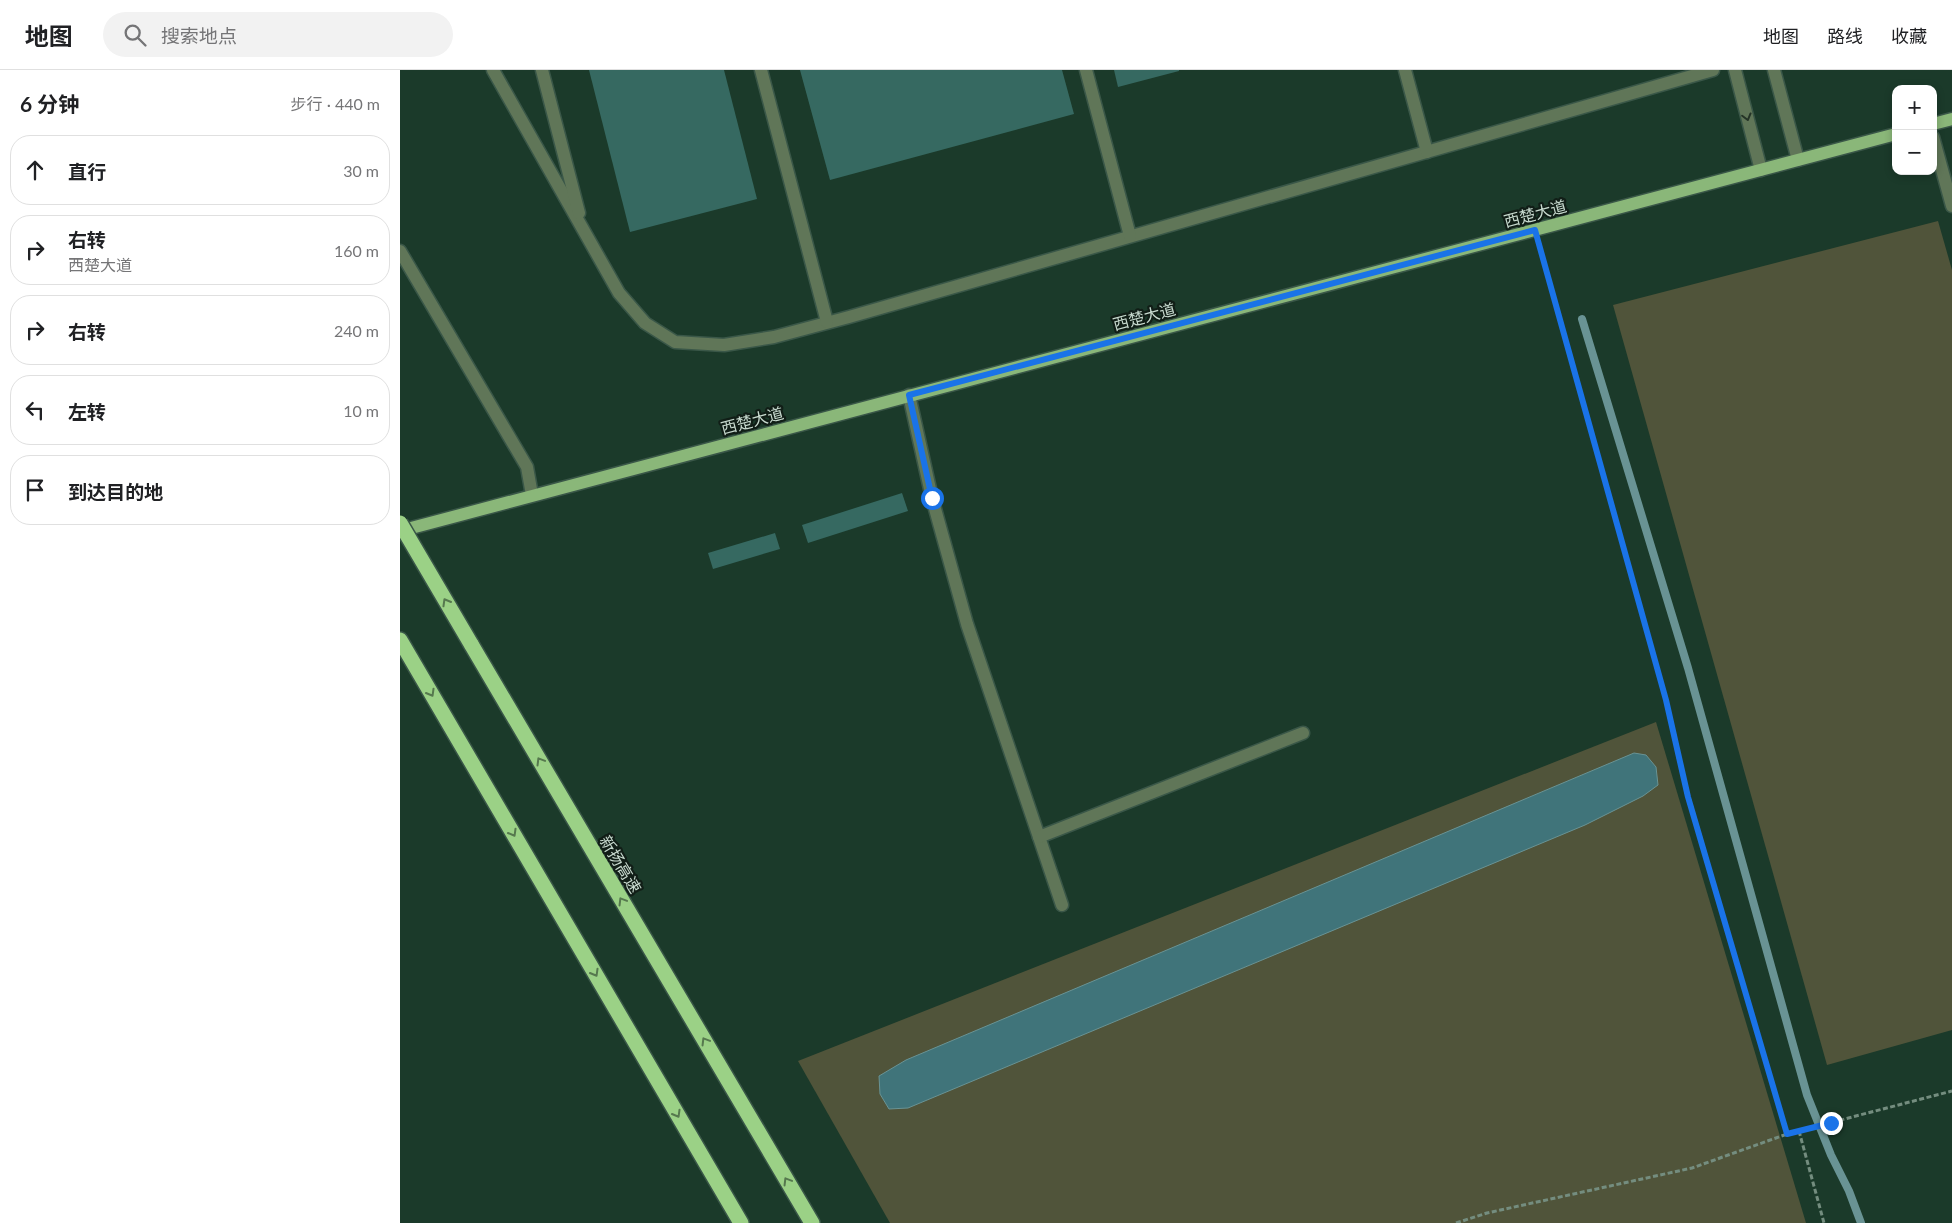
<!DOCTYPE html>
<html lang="zh">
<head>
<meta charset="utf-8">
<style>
  :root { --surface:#fff; --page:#f2f2f2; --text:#202124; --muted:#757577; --line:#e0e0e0 }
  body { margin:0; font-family:Lato,"Noto Sans SC",sans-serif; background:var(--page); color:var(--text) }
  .controls { position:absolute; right:15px; top:15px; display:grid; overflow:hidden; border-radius:10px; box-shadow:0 2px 8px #0003 }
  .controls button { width:45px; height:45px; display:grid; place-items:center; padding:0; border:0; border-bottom:1px solid var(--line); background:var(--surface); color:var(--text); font:25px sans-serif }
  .stop { position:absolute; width:15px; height:15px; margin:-11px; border:4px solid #1a73e8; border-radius:50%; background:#fff }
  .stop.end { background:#1a73e8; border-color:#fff; box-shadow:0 1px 5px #0008 }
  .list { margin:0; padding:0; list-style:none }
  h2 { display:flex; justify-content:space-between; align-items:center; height:65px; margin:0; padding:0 20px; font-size:21px }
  h2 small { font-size:16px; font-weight:400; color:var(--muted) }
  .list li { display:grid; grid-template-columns:32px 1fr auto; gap:15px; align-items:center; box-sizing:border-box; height:70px; margin:0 10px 10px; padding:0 10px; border:1px solid var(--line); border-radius:20px }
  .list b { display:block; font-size:19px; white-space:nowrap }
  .list p { margin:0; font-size:16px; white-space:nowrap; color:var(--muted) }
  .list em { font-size:16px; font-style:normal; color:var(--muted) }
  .icon { flex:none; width:28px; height:28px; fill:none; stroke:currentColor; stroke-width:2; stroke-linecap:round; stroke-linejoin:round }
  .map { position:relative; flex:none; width:1552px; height:1153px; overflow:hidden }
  header { display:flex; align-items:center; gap:30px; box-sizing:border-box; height:70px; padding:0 25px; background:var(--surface); border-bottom:1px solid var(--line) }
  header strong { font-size:24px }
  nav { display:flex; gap:28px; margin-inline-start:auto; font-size:18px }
  .search { width:350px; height:45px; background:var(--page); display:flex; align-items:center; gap:12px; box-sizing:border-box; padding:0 18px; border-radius:28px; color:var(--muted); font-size:19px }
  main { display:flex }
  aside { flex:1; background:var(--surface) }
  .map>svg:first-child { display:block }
  .green { fill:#50543a }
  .water { fill:#40747a; stroke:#699394 }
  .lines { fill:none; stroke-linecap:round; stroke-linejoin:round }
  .stream { stroke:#699394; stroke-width:8 }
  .building { fill:#366961 }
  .minor-casing { stroke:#3a5748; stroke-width:15 }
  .major-casing { stroke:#3a5748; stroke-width:15 }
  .highway-casing { stroke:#3a5748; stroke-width:18 }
  .path { stroke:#748d7f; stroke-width:3; stroke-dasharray:5 2.5; stroke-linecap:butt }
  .minor { stroke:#607658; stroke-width:12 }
  .major { stroke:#8ab779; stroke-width:12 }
  .highway { stroke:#9bd186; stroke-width:15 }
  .highway-bridge-casing { stroke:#3a5748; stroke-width:18; stroke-linecap:butt }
  .highway-bridge { stroke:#9bd186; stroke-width:15 }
  .oneway { stroke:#253427 }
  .oneway2 { stroke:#56784e }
  .route { stroke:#1a73e8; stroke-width:6 }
  .labels { text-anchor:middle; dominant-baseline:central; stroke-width:4.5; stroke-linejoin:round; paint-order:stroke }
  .street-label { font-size:16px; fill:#c8dacf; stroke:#111e17 }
</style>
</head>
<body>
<header>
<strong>地图</strong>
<div class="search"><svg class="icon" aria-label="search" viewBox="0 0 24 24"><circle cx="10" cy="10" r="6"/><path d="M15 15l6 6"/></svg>搜索地点</div>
<nav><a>地图</a><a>路线</a><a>收藏</a></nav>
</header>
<main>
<aside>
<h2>6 分钟<small>步行 · 440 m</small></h2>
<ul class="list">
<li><svg class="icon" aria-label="ahead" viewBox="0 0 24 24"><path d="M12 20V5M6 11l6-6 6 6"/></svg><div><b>直行</b></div><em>30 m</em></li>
<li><svg class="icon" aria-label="right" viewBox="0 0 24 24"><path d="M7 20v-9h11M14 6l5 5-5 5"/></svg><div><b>右转</b><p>西楚大道</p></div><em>160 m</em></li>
<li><svg class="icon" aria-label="right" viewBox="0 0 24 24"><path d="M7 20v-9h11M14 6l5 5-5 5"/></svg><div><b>右转</b></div><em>240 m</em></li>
<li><svg class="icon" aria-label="left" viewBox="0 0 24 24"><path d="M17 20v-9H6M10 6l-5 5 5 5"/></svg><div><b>左转</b></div><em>10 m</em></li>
<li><svg class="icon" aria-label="arrive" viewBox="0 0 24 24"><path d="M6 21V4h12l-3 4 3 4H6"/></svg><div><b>到达目的地</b></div></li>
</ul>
</aside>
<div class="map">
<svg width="1552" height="1153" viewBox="0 0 1552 1153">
  <rect width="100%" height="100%" fill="#1b3a2a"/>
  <!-- green -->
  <g class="green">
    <path d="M 1538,151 L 1552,200 L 1552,960 L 1427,995 L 1213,235 Z"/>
    <path d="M 1256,652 L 1406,1153 L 490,1153 L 398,991 Z"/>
  </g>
  <!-- water -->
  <path class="water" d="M 1234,683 L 1246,685 L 1256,697 L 1258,715 L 1243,726 L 1185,755 L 508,1038 L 489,1039 L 480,1024 L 479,1006 L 506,990 Z"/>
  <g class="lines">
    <!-- stream -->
    <path class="stream" d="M 1182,249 L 1288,598 L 1407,1025 L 1431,1085 L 1449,1121 L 1461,1153"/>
  </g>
  <!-- building -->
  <g class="building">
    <path d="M 189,0 L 324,0 L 357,129 L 230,162 Z"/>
    <path d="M 400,0 L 662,0 L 674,44 L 430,110 Z"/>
    <path d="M 714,0 L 779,0 L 779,1 L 718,17 Z"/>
    <path d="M 502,423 L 508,441 L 408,473 L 402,455 Z"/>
    <path d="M 375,463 L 380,479 L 313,499 L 308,483 Z"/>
  </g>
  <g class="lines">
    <defs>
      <g id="minor">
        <path d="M 93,0 L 219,223 L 245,253 L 275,272 L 324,275 L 374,267 L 449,247 L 1313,0"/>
        <path d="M 142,0 L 179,143"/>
        <path d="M 361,0 L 427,252"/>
        <path d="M 686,0 L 730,166"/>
        <path d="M 1005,0 L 1027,82"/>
        <path d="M 1335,0 L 1361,100"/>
        <path d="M 1374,0 L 1398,90"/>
        <path d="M 1533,67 L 1552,136"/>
        <path d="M 0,181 L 127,397 L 132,425"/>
        <path d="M 509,325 L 532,428 L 567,554 L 662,835"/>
        <path d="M 639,767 L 903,663"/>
      </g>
      <g id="major">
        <path d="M 1533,54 L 1552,49"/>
        <path d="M 0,461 L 1496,64"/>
      </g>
      <g id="highway">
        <path d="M 0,570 L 341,1153"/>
        <path d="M 71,574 L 412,1153"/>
      </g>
    </defs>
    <!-- minor casing -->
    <use href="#minor" class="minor-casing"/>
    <!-- major casing -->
    <use href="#major" class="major-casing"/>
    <!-- highway casing -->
    <use href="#highway" class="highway-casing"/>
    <!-- path -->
    <g class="path">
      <path d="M 1140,177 L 1266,630 L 1278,687 L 1289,727 L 1387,1064"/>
      <path d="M 1399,1061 L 1424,1153"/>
      <path d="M 1056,1153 L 1087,1143 L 1292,1098 L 1387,1064 L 1552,1021"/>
    </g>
    <!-- minor -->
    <use href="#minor" class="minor"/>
    <!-- major -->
    <use href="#major" class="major"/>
    <!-- highway -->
    <use href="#highway" class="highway"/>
    <defs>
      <path id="highway-bridge" d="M 0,453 L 71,574"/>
    </defs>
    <!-- highway-bridge casing -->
    <use href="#highway-bridge" class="highway-bridge-casing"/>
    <!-- highway-bridge -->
    <use href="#highway-bridge" class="highway-bridge"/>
  </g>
  <!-- one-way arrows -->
  <defs><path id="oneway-chevron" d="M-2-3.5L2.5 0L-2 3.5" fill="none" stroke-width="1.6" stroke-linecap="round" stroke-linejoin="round" transform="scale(1.25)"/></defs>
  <use class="oneway" href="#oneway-chevron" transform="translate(1347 47) rotate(75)"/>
  <g class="oneway2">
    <use href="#oneway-chevron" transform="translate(46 532) rotate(-120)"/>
    <use href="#oneway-chevron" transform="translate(31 623) rotate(60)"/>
    <use href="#oneway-chevron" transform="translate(140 691) rotate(-121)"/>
    <use href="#oneway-chevron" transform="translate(113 763) rotate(60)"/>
    <use href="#oneway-chevron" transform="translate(222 831) rotate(-121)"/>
    <use href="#oneway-chevron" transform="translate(195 903) rotate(60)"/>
    <use href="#oneway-chevron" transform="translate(305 971) rotate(-121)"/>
    <use href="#oneway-chevron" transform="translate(277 1044) rotate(60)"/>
    <use href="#oneway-chevron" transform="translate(387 1111) rotate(-121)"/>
  </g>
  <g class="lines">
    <!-- route -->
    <path class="route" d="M 532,428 L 509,325 L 1135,160 L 1266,630 L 1288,727 L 1387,1064 L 1431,1053"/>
  </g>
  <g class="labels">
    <!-- street labels -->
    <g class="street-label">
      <text transform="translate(1135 143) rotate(-15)">西楚大道</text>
      <text transform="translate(744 246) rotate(-15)">西楚大道</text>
      <text transform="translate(352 350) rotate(-15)">西楚大道</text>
      <text transform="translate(221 794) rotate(59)">新扬高速</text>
    </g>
  </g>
</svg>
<div class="controls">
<button>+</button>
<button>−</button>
</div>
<div class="stop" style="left:532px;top:428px"></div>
<div class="stop end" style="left:1431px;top:1053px"></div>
</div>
</main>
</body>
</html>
